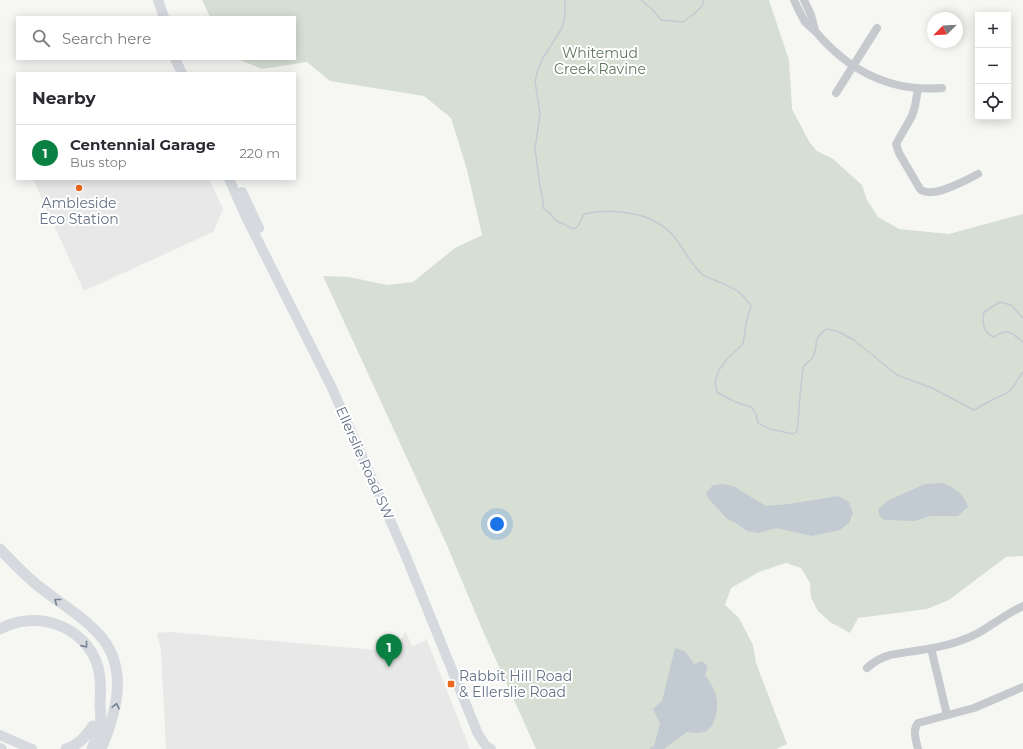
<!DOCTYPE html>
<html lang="en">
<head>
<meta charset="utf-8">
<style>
  :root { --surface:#fff; --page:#f2f2f3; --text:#2b2b33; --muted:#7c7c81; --line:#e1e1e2; --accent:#0b8043 }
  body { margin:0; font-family:Montserrat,sans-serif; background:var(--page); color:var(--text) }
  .controls { position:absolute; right:12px; top:12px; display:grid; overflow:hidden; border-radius:0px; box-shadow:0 2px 10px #0003 }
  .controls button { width:36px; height:36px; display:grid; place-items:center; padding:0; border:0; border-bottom:1px solid var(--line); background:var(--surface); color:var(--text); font:20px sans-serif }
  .compass { position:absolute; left:927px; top:12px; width:36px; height:36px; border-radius:50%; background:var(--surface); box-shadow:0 2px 10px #0003; rotate:246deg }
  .you { position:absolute; left:497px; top:524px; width:14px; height:14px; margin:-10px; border:3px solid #fff; border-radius:50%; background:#1a73e8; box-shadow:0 0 0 6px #1a73e833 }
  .badge { display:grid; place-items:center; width:26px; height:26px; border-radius:50%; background:var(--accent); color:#fff; font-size:13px; font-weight:700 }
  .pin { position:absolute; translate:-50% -33px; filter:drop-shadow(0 1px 2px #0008) }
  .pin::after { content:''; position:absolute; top:21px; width:14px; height:12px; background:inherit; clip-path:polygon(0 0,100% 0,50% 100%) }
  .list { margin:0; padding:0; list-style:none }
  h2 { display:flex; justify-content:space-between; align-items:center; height:52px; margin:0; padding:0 16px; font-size:17px }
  h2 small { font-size:13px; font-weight:400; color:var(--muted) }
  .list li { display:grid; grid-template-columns:26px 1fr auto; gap:12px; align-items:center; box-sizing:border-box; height:56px; padding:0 16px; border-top:1px solid var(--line) }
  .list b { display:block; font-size:15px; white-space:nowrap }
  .list p { margin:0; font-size:13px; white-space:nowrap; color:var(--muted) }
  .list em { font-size:13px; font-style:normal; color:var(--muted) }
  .icon { flex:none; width:22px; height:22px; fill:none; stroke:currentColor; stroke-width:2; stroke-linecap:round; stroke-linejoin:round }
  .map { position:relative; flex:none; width:1023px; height:749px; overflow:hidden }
  .search { position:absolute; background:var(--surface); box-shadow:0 2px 10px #0003; left:16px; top:16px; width:280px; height:44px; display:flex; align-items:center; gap:10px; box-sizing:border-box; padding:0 14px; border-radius:0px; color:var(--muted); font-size:15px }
  .panel { position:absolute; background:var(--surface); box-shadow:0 2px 10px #0003; left:16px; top:72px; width:280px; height:108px; border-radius:0px }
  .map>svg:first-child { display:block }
  .built { fill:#e7e8e7 }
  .green { fill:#d7dfd4 }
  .water { fill:#c2cbd1 }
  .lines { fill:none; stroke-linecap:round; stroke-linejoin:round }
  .stream { stroke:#c2cbd1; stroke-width:1.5 }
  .minor { stroke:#c6c9cd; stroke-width:8 }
  .major { stroke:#d6dadf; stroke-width:10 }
  .highway { stroke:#d6dadf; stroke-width:11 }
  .oneway { stroke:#758293 }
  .poi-dot { fill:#ec681e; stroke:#fff; stroke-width:1.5 }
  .labels { text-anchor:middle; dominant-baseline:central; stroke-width:4; stroke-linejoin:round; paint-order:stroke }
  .park-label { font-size:14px; fill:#61785f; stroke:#fff }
  .poi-label { font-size:14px; fill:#647386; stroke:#fff }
  .street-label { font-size:14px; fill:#647386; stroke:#fff }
</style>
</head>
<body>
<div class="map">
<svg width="1023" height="749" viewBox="0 0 1023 749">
  <rect width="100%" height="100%" fill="#f6f7f3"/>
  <!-- built -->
  <g class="built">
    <path d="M 33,179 L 209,179 L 223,209 L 213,232 L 84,291 Z"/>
    <path d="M 405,631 L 412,646 L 427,640 L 470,749 L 166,749 L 161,651 L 157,633 L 171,632 L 376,650 L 402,639 Z"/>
  </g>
  <!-- green -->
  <path class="green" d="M 202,0 L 769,0 L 789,60 L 792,109 L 810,143 L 817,151 L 833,159 L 862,185 L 867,200 L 878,217 L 899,229 L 949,234 L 1023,214 L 1023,556 L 1006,557 L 949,600 L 927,609 L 858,618 L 850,633 L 830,622 L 818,611 L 811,598 L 810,583 L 801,568 L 786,563 L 759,572 L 731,588 L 725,605 L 739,618 L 753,645 L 756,663 L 787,744 L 776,749 L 536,749 L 483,631 L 446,543 L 323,276 L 349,277 L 387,285 L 413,282 L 455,248 L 482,235 L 467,170 L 451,118 L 424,96 L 330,81 L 307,62 L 262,69 L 238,59 L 295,59 L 295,17 L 210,17 Z"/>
  <!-- water -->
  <g class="water">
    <path d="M 943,483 C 955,488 964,494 968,507 L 958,516 L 930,516 L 915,521 L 886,520 L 882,519 L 879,514 L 878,509 L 889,500 L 925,484 Z"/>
    <path d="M 723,484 L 733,486 L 766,506 L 789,504 L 838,496 L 849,502 L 853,513 L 849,523 L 840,530 L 812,536 L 776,528 L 758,533 L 747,531 L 734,522 L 726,518 L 708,498 L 706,493 L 713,485 Z"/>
    <path d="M 675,648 L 685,651 L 694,664 L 702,661 L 708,666 L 705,675 C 710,682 716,691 717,700 C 718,709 715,724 708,730 C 702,734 694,733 687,732 L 664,749 L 649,749 L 654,746 L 660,724 L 653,709 L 662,701 Z"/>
  </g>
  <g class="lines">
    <!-- stream -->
    <g class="stream">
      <path d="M 565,0 L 565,15 L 562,28 L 543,58 L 538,70 L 535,81 L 540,114 L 535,149 L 540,186 L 543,200 L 543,208 L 550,213 L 555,220 L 574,229 L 578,226 L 584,214 C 606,209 637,211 656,222 C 663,225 670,232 675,238 C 684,249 691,265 703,275 C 707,278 712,279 717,281 C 733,288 741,291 751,306 L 746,324 L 743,344 L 727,359 L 719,370 L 715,382 L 717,392 C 728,399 738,404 751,407 L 756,414 L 758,423 L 770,429 L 793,434 L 797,431 L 798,422 C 799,413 801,372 804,366 C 806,363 811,361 813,357 C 820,344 810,340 827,329 L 837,331 L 854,340 L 897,375 L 932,388 L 974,410 L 992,400 L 1007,393 L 1013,387 L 1023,372"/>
      <path d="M 641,0 L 652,9 L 661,20 L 683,22 L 694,14 L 703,5 L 703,0"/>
      <path d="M 1023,318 L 1011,305 L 1000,302 L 984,312 C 982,322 983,333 994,337 C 1010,327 1010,333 1023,342"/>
    </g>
    <!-- minor -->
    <g class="minor">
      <path d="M 794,0 C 797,7 801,15 805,22 C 809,26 813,29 816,32 C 849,71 891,92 942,88"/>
      <path d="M 804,0 L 811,15 L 815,30"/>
      <path d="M 918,89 L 915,106 L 912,116 L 896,144 L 899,153 L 920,189 C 931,200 966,180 978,174"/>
      <path d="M 836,93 L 877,28"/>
      <path d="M 931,648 L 947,715"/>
      <path d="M 867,668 C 884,652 900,654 921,650 C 942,647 962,642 980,632 C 995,623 1008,613 1023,606"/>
      <path d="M 918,749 C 916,740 912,730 918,723 L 974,708 L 1023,687"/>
    </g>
    <!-- major -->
    <g class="major">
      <path d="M 158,0 L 164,17"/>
      <path d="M 175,59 L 182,73"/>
      <path d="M 229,179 L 245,215 L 332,388 L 405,554 L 478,734 L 486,746 L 491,749"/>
      <path d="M 242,192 L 259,228"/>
      <path d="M 0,735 L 32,749"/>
      <path d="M 0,748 L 2,749"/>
    </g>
    <!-- highway -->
    <g class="highway">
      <path d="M 0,549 C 12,562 24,574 37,585 C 58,602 86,618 103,639 C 128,672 116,714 101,749"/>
      <path d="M 0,629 C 37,609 86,626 98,667 C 102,681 100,694 100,707 C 101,713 101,720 100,726 C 99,734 94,742 92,749"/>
      <path d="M 66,749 C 79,745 85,737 93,726"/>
    </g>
  </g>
  <!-- one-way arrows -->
  <defs><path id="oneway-chevron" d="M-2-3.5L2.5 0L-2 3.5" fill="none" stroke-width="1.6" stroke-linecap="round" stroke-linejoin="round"/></defs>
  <g class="oneway">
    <use href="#oneway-chevron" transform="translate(57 601) rotate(-142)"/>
    <use href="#oneway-chevron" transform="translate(85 645) rotate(51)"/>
    <use href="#oneway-chevron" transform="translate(116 706) rotate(-78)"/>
  </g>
  <!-- markers -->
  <g class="poi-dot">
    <circle cx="79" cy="188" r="4"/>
    <rect x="447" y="680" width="8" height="8" rx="2"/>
  </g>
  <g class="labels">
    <!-- park labels -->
    <g class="park-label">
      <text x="600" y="53">Whitemud<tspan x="600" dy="16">Creek Ravine</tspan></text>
    </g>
    <!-- poi labels -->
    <g class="poi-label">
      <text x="79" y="203">Ambleside<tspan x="79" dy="16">Eco Station</tspan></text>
      <text x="459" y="676" text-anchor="start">Rabbit Hill Road<tspan x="459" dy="16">&amp; Ellerslie Road</tspan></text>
    </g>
    <!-- street labels -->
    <g class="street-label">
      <text transform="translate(365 463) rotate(66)">Ellerslie Road SW</text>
    </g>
  </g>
</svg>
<div class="controls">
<button>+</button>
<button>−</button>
<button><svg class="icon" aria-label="locate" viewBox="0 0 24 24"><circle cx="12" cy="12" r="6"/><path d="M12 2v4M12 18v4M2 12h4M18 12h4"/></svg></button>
</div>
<svg class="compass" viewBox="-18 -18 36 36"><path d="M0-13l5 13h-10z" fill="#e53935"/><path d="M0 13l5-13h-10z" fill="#7c7c81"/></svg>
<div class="you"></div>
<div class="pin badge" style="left:389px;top:667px">1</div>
<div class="search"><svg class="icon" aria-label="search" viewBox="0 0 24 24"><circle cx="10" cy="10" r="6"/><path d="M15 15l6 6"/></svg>Search here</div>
<section class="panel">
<h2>Nearby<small></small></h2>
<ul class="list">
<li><span class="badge">1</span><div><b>Centennial Garage</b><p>Bus stop</p></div><em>220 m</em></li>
</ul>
</section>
</div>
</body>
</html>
